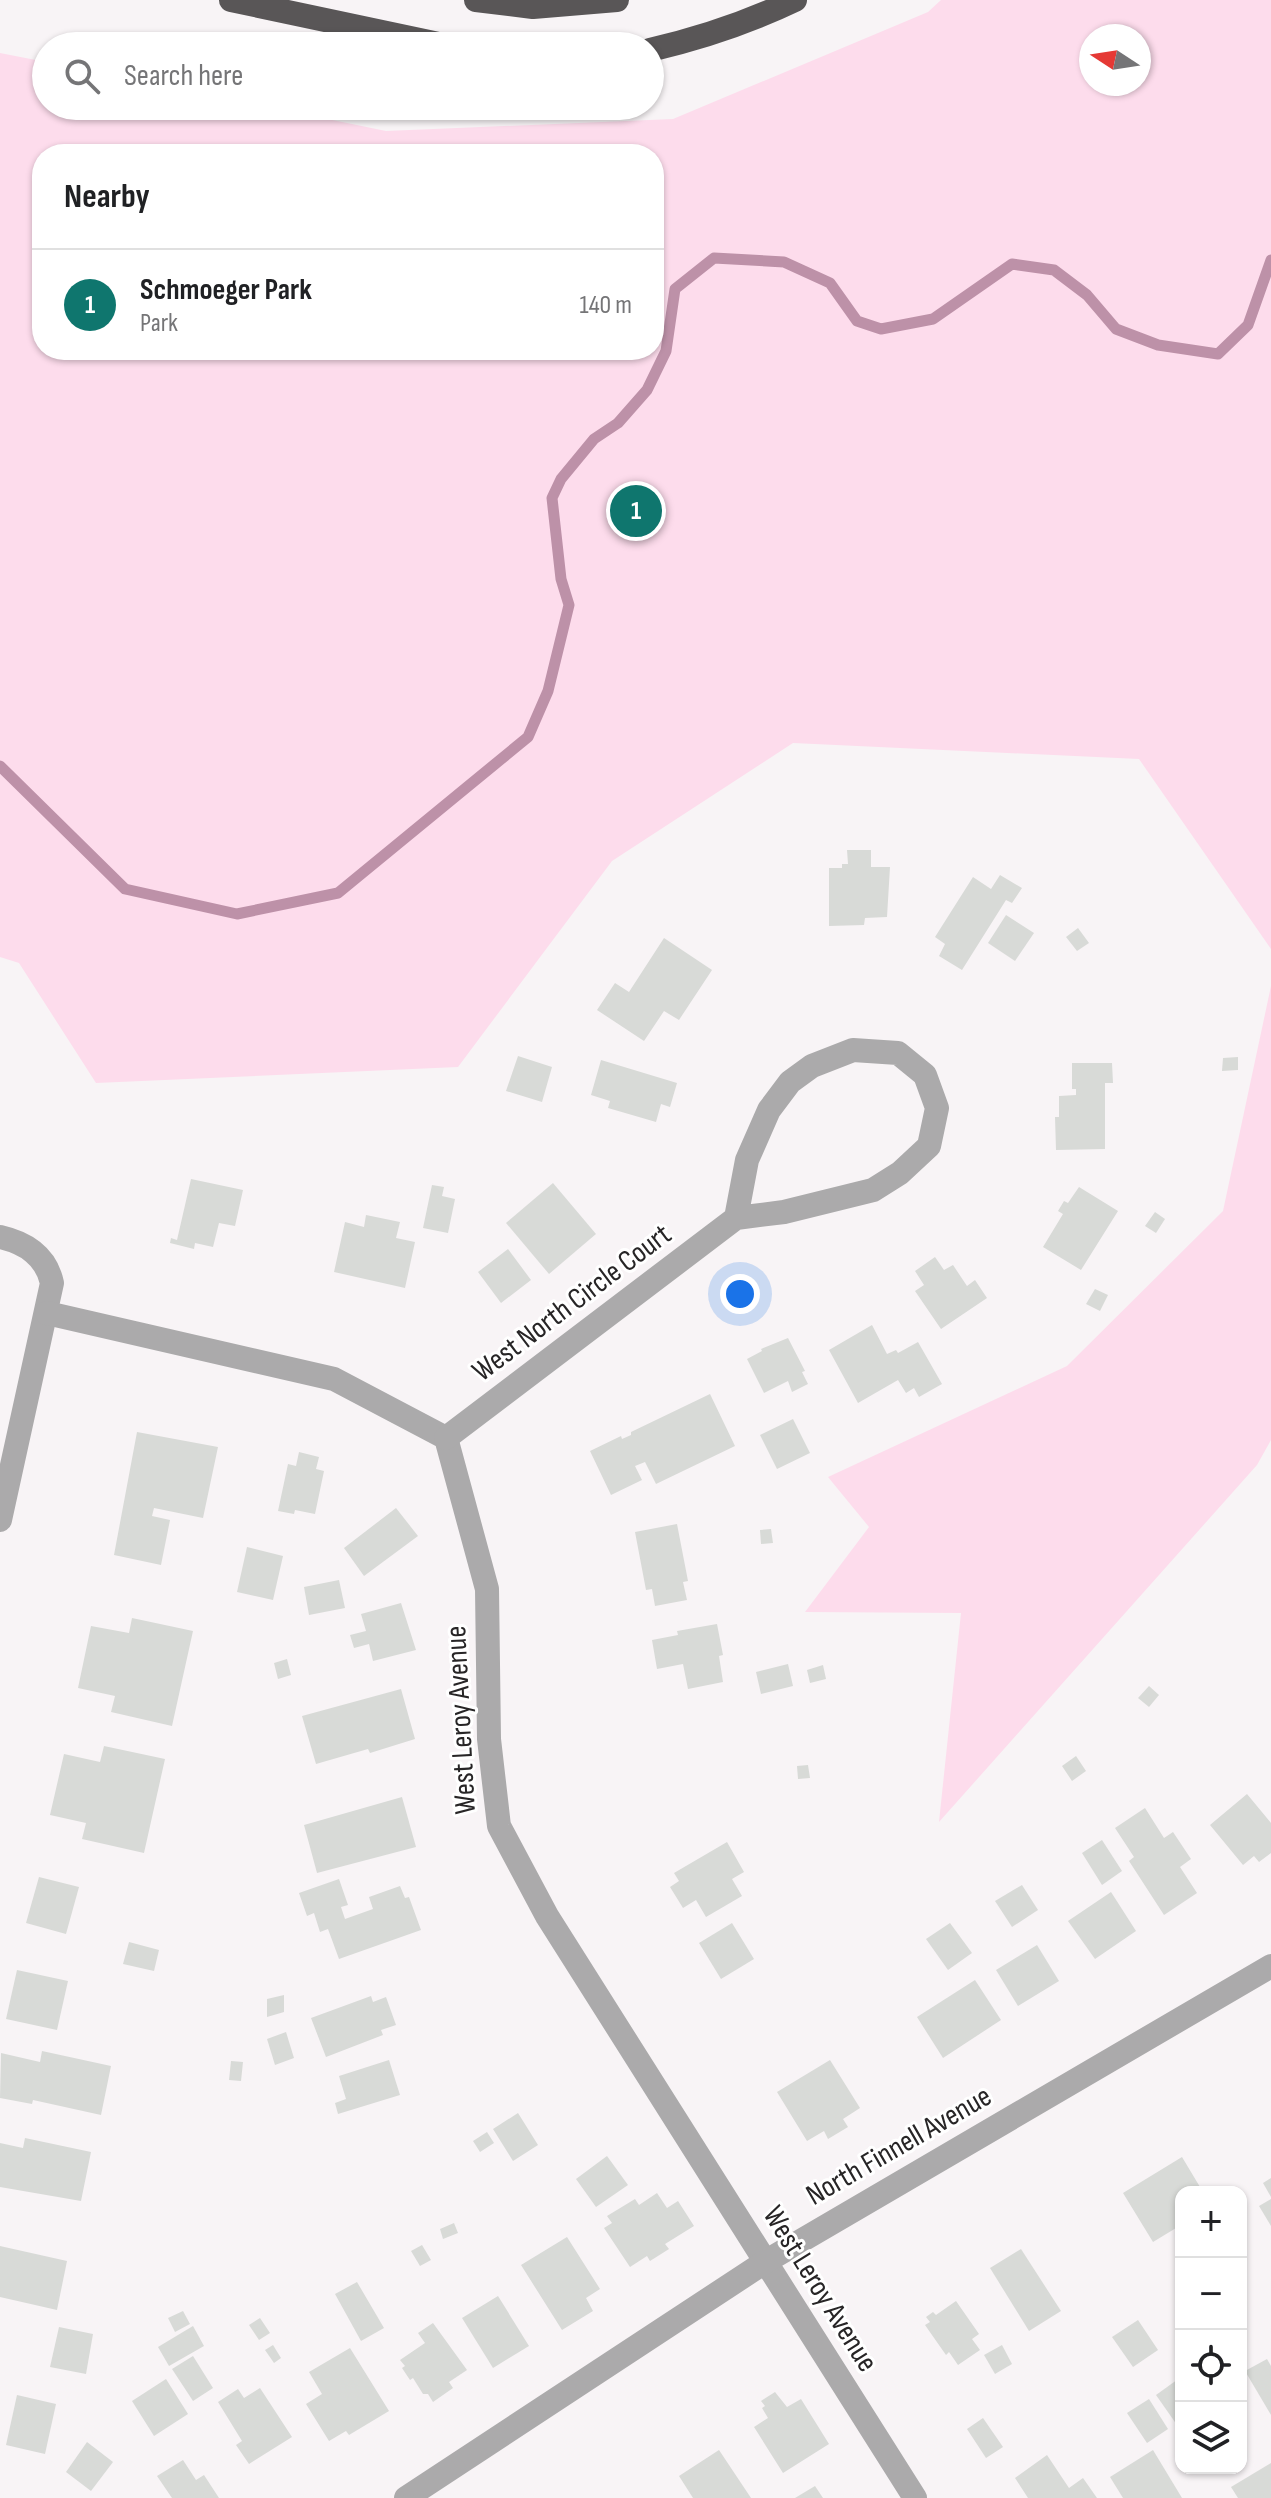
<!DOCTYPE html>
<html lang="en">
<head>
<meta charset="utf-8">
<style>
  :root { --surface:#fff; --page:#f6f6f6; --text:#202124; --muted:#757577; --line:#e0e0e0; --accent:#0f766e }
  body { margin:0; font-family:"Sofia Sans Condensed",sans-serif; background:var(--page); color:var(--text) }
  .controls { position:absolute; right:24px; bottom:24px; display:grid; overflow:hidden; border-radius:16px; box-shadow:0 2px 6px #0004 }
  .controls button { width:72px; height:72px; display:grid; place-items:center; padding:0; border:0; border-bottom:2px solid var(--line); background:var(--surface); color:var(--text); font:40px sans-serif }
  .compass { position:absolute; left:1079px; top:24px; width:72px; height:72px; border-radius:50%; background:var(--surface); box-shadow:0 2px 6px #0004; rotate:282deg }
  .you { position:absolute; left:740px; top:1294px; width:28px; height:28px; margin:-20px; border:6px solid #fff; border-radius:50%; background:#1a73e8; box-shadow:0 0 0 12px #1a73e833 }
  .badge { display:grid; place-items:center; width:52px; height:52px; border-radius:50%; background:var(--accent); color:#fff; font-size:26px; font-weight:700 }
  .pin { position:absolute; translate:-50% -50%; border:4px solid #fff; box-shadow:0 2px 8px #0006 }
  .list { margin:0; padding:0; list-style:none }
  h2 { display:flex; justify-content:space-between; align-items:center; height:104px; margin:0; padding:0 32px; font-size:34px }
  h2 small { font-size:26px; font-weight:400; color:var(--muted) }
  .list li { display:grid; grid-template-columns:52px 1fr auto; gap:24px; align-items:center; box-sizing:border-box; height:112px; padding:0 32px; border-top:2px solid var(--line) }
  .list b { display:block; font-size:30px; white-space:nowrap }
  .list p { margin:0; font-size:26px; white-space:nowrap; color:var(--muted) }
  .list em { font-size:26px; font-style:normal; color:var(--muted) }
  .icon { flex:none; width:44px; height:44px; fill:none; stroke:currentColor; stroke-width:2; stroke-linecap:round; stroke-linejoin:round }
  .map { position:relative; flex:none; width:1271px; height:2498px; overflow:hidden }
  .search { position:absolute; background:var(--surface); box-shadow:0 2px 6px #0004; left:32px; top:32px; width:632px; height:88px; display:flex; align-items:center; gap:20px; box-sizing:border-box; padding:0 28px; border-radius:44px; color:var(--muted); font-size:30px }
  .panel { position:absolute; background:var(--surface); box-shadow:0 2px 6px #0004; left:32px; top:144px; width:632px; height:216px; border-radius:32px }
  .map>svg:first-child { display:block }
  .green { fill:#fddcec; fill-rule:evenodd }
  .lines { fill:none; stroke-linecap:round; stroke-linejoin:round }
  .stream { stroke:#bd91a8; stroke-width:11 }
  .building { fill:#d8dad7 }
  .minor { stroke:#abaaab; stroke-width:24 }
  .highway { stroke:#595657; stroke-width:24 }
  .labels { text-anchor:middle; dominant-baseline:central; stroke-width:6; stroke-linejoin:round; paint-order:stroke }
  .street-label { font-size:30px; fill:#272526; stroke:#fff }
</style>
</head>
<body>
<div class="map">
<svg width="1271" height="2498" viewBox="0 0 1271 2498">
  <rect width="100%" height="100%" fill="#f8f4f6"/>
  <!-- green -->
  <g class="green">
    <path d="M 941,0 L 1271,0 L 1271,949 L 1139,759 L 793,743 L 612,861 L 458,1067 L 96,1083 L 19,963 L 0,957 L 0,53 L 46,62 L 46,106 L 264,106 L 386,131 L 673,119 L 928,12 ZM 1091,36 L 1139,36 L 1139,84 L 1091,84 ZM 42,154 L 654,154 L 654,350 L 42,350 Z"/>
    <path d="M 1271,986 L 1271,1440 L 1257,1465 L 939,1822 L 961,1613 L 805,1612 L 869,1527 L 828,1477 L 1067,1366 L 1223,1211 Z"/>
  </g>
  <g class="lines">
    <!-- stream -->
    <path class="stream" d="M 0,766 L 125,889 L 237,914 L 338,893 L 528,737 L 548,691 L 569,605 L 561,579 L 552,498 L 561,479 L 594,439 L 618,423 L 647,390 L 666,351 L 675,289 L 714,258 L 784,262 L 830,283 L 857,321 L 881,329 L 933,319 L 1012,264 L 1054,270 L 1087,295 L 1116,329 L 1158,345 L 1218,354 L 1248,325 L 1271,260"/>
  </g>
  <!-- building -->
  <g class="building">
    <path d="M 847,850 L 871,850 L 871,867 L 890,867 L 887,917 L 865,918 L 864,925 L 829,926 L 829,868 L 842,868 L 842,864 L 848,864 Z"/>
    <path d="M 1000,875 L 1022,888 L 1012,903 L 1006,900 L 962,970 L 939,956 L 945,944 L 935,937 L 973,877 L 991,889 Z"/>
    <path d="M 1006,915 L 1034,933 L 1015,961 L 988,943 Z"/>
    <path d="M 1078,928 L 1089,943 L 1077,951 L 1066,937 Z"/>
    <path d="M 664,938 L 712,970 L 679,1020 L 664,1011 L 644,1041 L 597,1010 L 615,983 L 629,992 Z"/>
    <path d="M 518,1056 L 552,1067 L 542,1102 L 506,1091 Z"/>
    <path d="M 1238,1057 L 1238,1070 L 1222,1071 L 1223,1058 Z"/>
    <path d="M 601,1060 L 677,1083 L 670,1107 L 661,1104 L 656,1122 L 608,1108 L 610,1101 L 591,1095 Z"/>
    <path d="M 1072,1063 L 1112,1063 L 1113,1083 L 1105,1083 L 1105,1149 L 1056,1150 L 1055,1117 L 1059,1117 L 1059,1096 L 1076,1095 L 1076,1089 L 1072,1089 Z"/>
    <path d="M 191,1179 L 243,1190 L 235,1226 L 219,1223 L 213,1247 L 195,1243 L 194,1249 L 170,1243 L 171,1238 L 177,1240 Z"/>
    <path d="M 553,1183 L 596,1234 L 549,1274 L 506,1223 Z"/>
    <path d="M 432,1185 L 444,1187 L 442,1196 L 455,1199 L 448,1233 L 423,1228 Z"/>
    <path d="M 1079,1187 L 1118,1211 L 1081,1270 L 1043,1247 L 1063,1214 L 1058,1211 L 1064,1201 L 1068,1203 Z"/>
    <path d="M 1155,1212 L 1165,1219 L 1156,1233 L 1145,1226 Z"/>
    <path d="M 366,1215 L 400,1222 L 396,1238 L 415,1242 L 405,1288 L 334,1272 L 345,1222 L 364,1227 Z"/>
    <path d="M 508,1249 L 531,1280 L 501,1303 L 478,1272 Z"/>
    <path d="M 935,1257 L 944,1270 L 953,1265 L 967,1286 L 975,1280 L 987,1298 L 941,1329 L 915,1291 L 924,1285 L 915,1271 Z"/>
    <path d="M 1095,1289 L 1108,1295 L 1100,1311 L 1086,1304 Z"/>
    <path d="M 872,1325 L 887,1354 L 896,1350 L 898,1353 L 918,1342 L 942,1384 L 919,1397 L 914,1388 L 906,1393 L 898,1380 L 858,1403 L 829,1350 Z"/>
    <path d="M 788,1338 L 805,1371 L 802,1372 L 808,1384 L 792,1392 L 788,1381 L 764,1393 L 747,1359 L 762,1351 L 761,1349 Z"/>
    <path d="M 710,1394 L 735,1446 L 656,1484 L 645,1462 L 635,1466 L 642,1480 L 611,1495 L 590,1451 L 621,1436 L 622,1439 L 631,1435 L 631,1432 Z"/>
    <path d="M 793,1419 L 810,1453 L 777,1469 L 760,1435 Z"/>
    <path d="M 137,1432 L 218,1447 L 203,1518 L 154,1508 L 152,1516 L 170,1520 L 161,1565 L 114,1555 Z"/>
    <path d="M 299,1452 L 319,1457 L 316,1469 L 324,1471 L 315,1514 L 295,1510 L 294,1514 L 278,1511 L 288,1464 L 296,1466 Z"/>
    <path d="M 396,1508 L 418,1536 L 364,1576 L 344,1548 Z"/>
    <path d="M 677,1524 L 688,1581 L 683,1582 L 687,1600 L 655,1606 L 652,1589 L 646,1590 L 635,1532 Z"/>
    <path d="M 771,1529 L 773,1543 L 761,1544 L 760,1530 Z"/>
    <path d="M 247,1547 L 283,1556 L 273,1600 L 237,1592 Z"/>
    <path d="M 339,1580 L 345,1608 L 309,1615 L 304,1587 Z"/>
    <path d="M 401,1603 L 416,1650 L 373,1661 L 369,1644 L 354,1648 L 350,1635 L 366,1631 L 361,1614 Z"/>
    <path d="M 132,1618 L 193,1631 L 172,1726 L 111,1712 L 115,1696 L 78,1688 L 91,1626 L 129,1633 Z"/>
    <path d="M 717,1624 L 723,1655 L 719,1656 L 723,1682 L 688,1689 L 683,1664 L 657,1669 L 652,1640 L 678,1635 L 677,1631 Z"/>
    <path d="M 287,1659 L 291,1675 L 278,1679 L 274,1663 Z"/>
    <path d="M 788,1664 L 793,1686 L 761,1694 L 756,1672 Z"/>
    <path d="M 823,1665 L 826,1679 L 810,1683 L 807,1670 Z"/>
    <path d="M 1149,1686 L 1159,1695 L 1149,1707 L 1138,1698 Z"/>
    <path d="M 401,1689 L 415,1739 L 370,1753 L 368,1749 L 316,1764 L 302,1716 Z"/>
    <path d="M 104,1746 L 165,1759 L 144,1853 L 82,1839 L 86,1823 L 50,1815 L 64,1754 L 100,1762 Z"/>
    <path d="M 1076,1756 L 1086,1771 L 1072,1781 L 1062,1766 Z"/>
    <path d="M 808,1765 L 810,1778 L 798,1779 L 797,1766 Z"/>
    <path d="M 1247,1794 L 1271,1823 L 1271,1853 L 1259,1862 L 1254,1856 L 1243,1865 L 1210,1825 Z"/>
    <path d="M 402,1797 L 416,1847 L 317,1873 L 304,1825 Z"/>
    <path d="M 1145,1808 L 1164,1838 L 1173,1832 L 1191,1859 L 1180,1867 L 1197,1893 L 1164,1915 L 1129,1861 L 1134,1857 L 1115,1828 Z"/>
    <path d="M 1102,1840 L 1122,1871 L 1102,1885 L 1082,1853 Z"/>
    <path d="M 727,1842 L 744,1872 L 732,1879 L 742,1896 L 706,1917 L 696,1900 L 683,1908 L 670,1887 L 679,1881 L 674,1873 Z"/>
    <path d="M 39,1877 L 79,1887 L 66,1934 L 26,1923 Z"/>
    <path d="M 339,1879 L 348,1905 L 341,1907 L 345,1919 L 373,1909 L 369,1897 L 400,1886 L 405,1898 L 409,1897 L 421,1930 L 339,1959 L 328,1929 L 320,1932 L 314,1913 L 307,1916 L 299,1893 Z"/>
    <path d="M 1022,1885 L 1038,1910 L 1012,1927 L 995,1901 Z"/>
    <path d="M 1111,1892 L 1136,1931 L 1095,1959 L 1068,1921 Z"/>
    <path d="M 732,1923 L 754,1959 L 721,1979 L 699,1943 Z"/>
    <path d="M 950,1923 L 972,1953 L 948,1970 L 926,1939 Z"/>
    <path d="M 129,1942 L 159,1950 L 154,1971 L 123,1964 Z"/>
    <path d="M 1037,1945 L 1059,1981 L 1018,2006 L 996,1970 Z"/>
    <path d="M 17,1970 L 68,1981 L 57,2030 L 6,2019 Z"/>
    <path d="M 975,1980 L 1001,2020 L 943,2058 L 917,2017 Z"/>
    <path d="M 284,1995 L 284,2012 L 267,2017 L 267,1999 Z"/>
    <path d="M 371,1996 L 373,2002 L 386,1997 L 396,2025 L 381,2030 L 383,2035 L 326,2057 L 311,2018 Z"/>
    <path d="M 286,2032 L 294,2058 L 275,2065 L 267,2039 Z"/>
    <path d="M 42,2051 L 111,2066 L 101,2115 L 33,2100 L 32,2104 L 0,2098 L 1,2053 L 40,2062 Z"/>
    <path d="M 389,2060 L 400,2095 L 338,2114 L 335,2103 L 346,2099 L 339,2076 Z"/>
    <path d="M 830,2060 L 860,2108 L 843,2119 L 848,2127 L 828,2139 L 824,2131 L 807,2141 L 777,2092 Z"/>
    <path d="M 231,2061 L 243,2062 L 241,2081 L 229,2080 Z"/>
    <path d="M 518,2113 L 538,2145 L 513,2161 L 493,2129 Z"/>
    <path d="M 487,2132 L 494,2143 L 480,2152 L 473,2141 Z"/>
    <path d="M 25,2138 L 91,2152 L 81,2201 L 0,2187 L 0,2143 L 23,2148 Z"/>
    <path d="M 607,2156 L 628,2185 L 596,2207 L 576,2179 Z"/>
    <path d="M 1182,2157 L 1203,2192 L 1181,2192 L 1181,2225 L 1153,2242 L 1123,2193 Z"/>
    <path d="M 1271,2178 L 1271,2197 L 1263,2183 Z"/>
    <path d="M 657,2193 L 667,2208 L 678,2201 L 694,2226 L 665,2244 L 669,2249 L 650,2261 L 647,2256 L 630,2267 L 604,2228 L 612,2223 L 607,2216 L 635,2199 L 639,2205 Z"/>
    <path d="M 1271,2199 L 1271,2226 L 1259,2206 Z"/>
    <path d="M 454,2223 L 458,2233 L 443,2239 L 440,2229 Z"/>
    <path d="M 567,2237 L 600,2289 L 586,2298 L 593,2311 L 562,2330 L 521,2265 Z"/>
    <path d="M 422,2245 L 431,2260 L 420,2266 L 411,2251 Z"/>
    <path d="M 0,2246 L 67,2261 L 57,2310 L 0,2297 Z"/>
    <path d="M 1021,2249 L 1061,2311 L 1029,2331 L 990,2268 Z"/>
    <path d="M 357,2282 L 384,2328 L 361,2341 L 335,2294 Z"/>
    <path d="M 498,2296 L 529,2346 L 493,2368 L 462,2318 Z"/>
    <path d="M 956,2301 L 979,2334 L 972,2339 L 980,2350 L 958,2365 L 949,2352 L 946,2355 L 925,2325 L 930,2322 L 926,2317 L 933,2312 L 936,2315 Z"/>
    <path d="M 183,2311 L 190,2324 L 175,2332 L 168,2318 Z"/>
    <path d="M 260,2318 L 270,2333 L 259,2340 L 249,2325 Z"/>
    <path d="M 1138,2320 L 1158,2350 L 1133,2367 L 1112,2337 Z"/>
    <path d="M 433,2323 L 467,2370 L 449,2382 L 453,2388 L 433,2402 L 428,2394 L 423,2394 L 413,2378 L 410,2380 L 402,2368 L 405,2366 L 400,2360 L 425,2343 L 418,2333 Z"/>
    <path d="M 193,2326 L 204,2346 L 169,2366 L 158,2347 Z"/>
    <path d="M 59,2327 L 93,2334 L 86,2374 L 50,2367 Z"/>
    <path d="M 273,2345 L 281,2358 L 274,2363 L 265,2350 Z"/>
    <path d="M 1002,2345 L 1012,2364 L 995,2374 L 984,2355 Z"/>
    <path d="M 350,2348 L 389,2411 L 349,2435 L 346,2431 L 329,2441 L 306,2404 L 322,2394 L 309,2372 Z"/>
    <path d="M 193,2356 L 213,2388 L 193,2401 L 172,2369 Z"/>
    <path d="M 1267,2359 L 1271,2366 L 1271,2415 L 1245,2371 Z"/>
    <path d="M 1181,2377 L 1181,2422 L 1177,2425 L 1156,2395 Z"/>
    <path d="M 166,2379 L 188,2414 L 154,2436 L 132,2401 Z"/>
    <path d="M 260,2388 L 292,2437 L 249,2464 L 236,2445 L 242,2441 L 218,2402 L 238,2389 L 244,2398 Z"/>
    <path d="M 775,2392 L 787,2407 L 801,2399 L 829,2444 L 783,2473 L 754,2427 L 768,2418 L 762,2408 L 765,2406 L 761,2401 Z"/>
    <path d="M 17,2395 L 56,2404 L 45,2454 L 6,2445 Z"/>
    <path d="M 1149,2399 L 1168,2429 L 1147,2443 L 1127,2413 Z"/>
    <path d="M 983,2418 L 1003,2447 L 986,2458 L 967,2429 Z"/>
    <path d="M 87,2442 L 113,2462 L 91,2491 L 66,2472 Z"/>
    <path d="M 719,2450 L 751,2498 L 693,2498 L 679,2476 Z"/>
    <path d="M 1153,2450 L 1182,2498 L 1123,2498 L 1110,2477 Z"/>
    <path d="M 1047,2455 L 1069,2488 L 1083,2478 L 1097,2498 L 1028,2498 L 1015,2478 Z"/>
    <path d="M 183,2460 L 196,2480 L 204,2475 L 219,2498 L 172,2498 L 157,2476 Z"/>
    <path d="M 1271,2463 L 1271,2498 L 1238,2498 L 1231,2487 Z"/>
    <path d="M 815,2486 L 823,2498 L 795,2498 Z"/>
  </g>
  <g class="lines">
    <!-- minor -->
    <g class="minor">
      <path d="M 0,1237 C 26,1243 46,1256 52,1283 L 0,1520"/>
      <path d="M 47,1313 L 334,1379 L 446,1438 L 487,1589 L 489,1739 L 499,1826 L 547,1916 L 915,2498"/>
      <path d="M 446,1438 L 736,1218 L 784,1212 L 873,1190 L 900,1173 L 929,1146 L 937,1108 L 925,1075 L 898,1053 L 853,1050 L 812,1066 L 790,1082 L 769,1110 L 747,1160 L 736,1218"/>
      <path d="M 406,2498 L 765,2262 L 1271,1966"/>
    </g>
    <!-- highway -->
    <g class="highway">
      <path d="M 231,0 L 448,46"/>
      <path d="M 476,0 L 533,7 L 617,0"/>
      <path d="M 650,50 C 702,38 747,23 795,0"/>
    </g>
  </g>
  <g class="labels">
    <!-- street labels -->
    <g class="street-label">
      <text transform="translate(572 1303) rotate(-37)">West North Circle Court</text>
      <text transform="translate(461 1720) rotate(-93)">West Leroy Avenue</text>
      <text transform="translate(899 2146) rotate(-30)">North Finnell Avenue</text>
      <text transform="translate(820 2289) rotate(58)">West Leroy Avenue</text>
    </g>
  </g>
</svg>
<div class="controls">
<button>+</button>
<button>−</button>
<button><svg class="icon" aria-label="locate" viewBox="0 0 24 24"><circle cx="12" cy="12" r="6"/><path d="M12 2v4M12 18v4M2 12h4M18 12h4"/></svg></button>
<button><svg class="icon" aria-label="layers" viewBox="0 0 24 24"><path d="M12 4l9 5-9 5-9-5zM3 14l9 5 9-5"/></svg></button>
</div>
<svg class="compass" viewBox="-18 -18 36 36"><path d="M0-13l5 13h-10z" fill="#e53935"/><path d="M0 13l5-13h-10z" fill="#757577"/></svg>
<div class="you"></div>
<div class="pin badge" style="left:636px;top:511px">1</div>
<div class="search"><svg class="icon" aria-label="search" viewBox="0 0 24 24"><circle cx="10" cy="10" r="6"/><path d="M15 15l6 6"/></svg>Search here</div>
<section class="panel">
<h2>Nearby<small></small></h2>
<ul class="list">
<li><span class="badge">1</span><div><b>Schmoeger Park</b><p>Park</p></div><em>140 m</em></li>
</ul>
</section>
</div>
</body>
</html>
